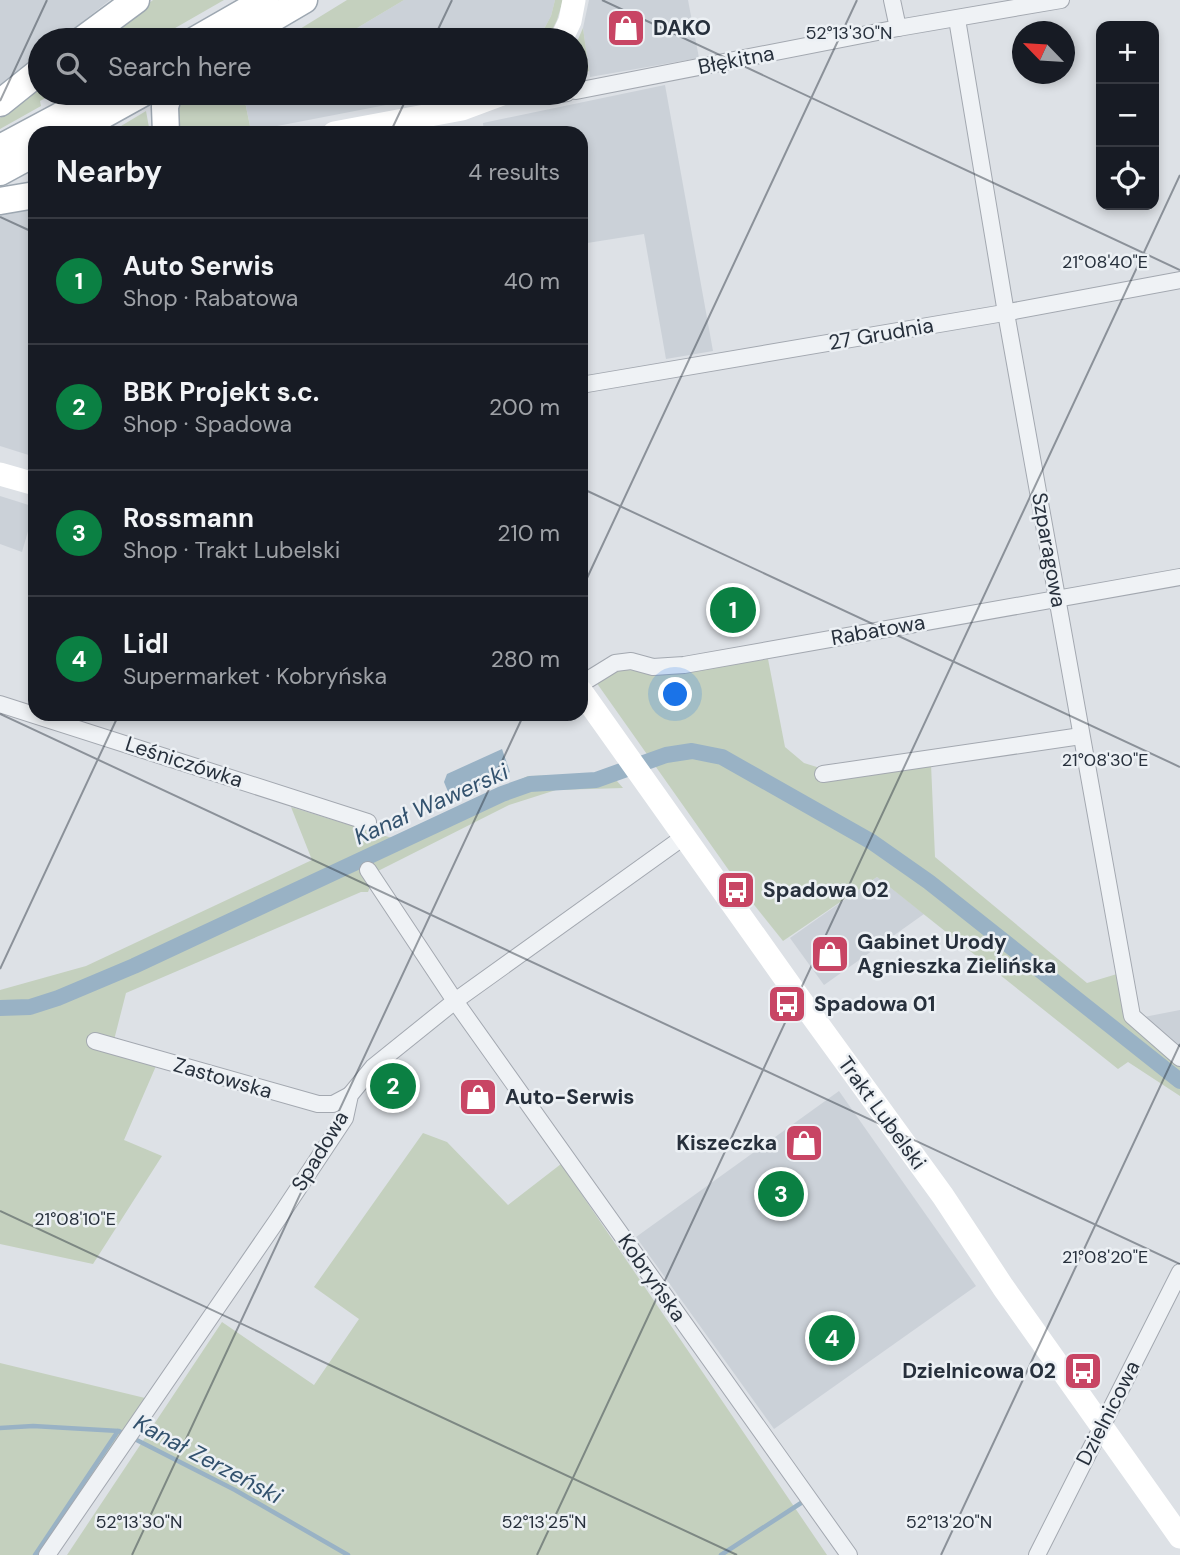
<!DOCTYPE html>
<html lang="en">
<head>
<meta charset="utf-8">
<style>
  :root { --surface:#171b24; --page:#242831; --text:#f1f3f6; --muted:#9ea1a6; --line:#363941; --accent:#0b8043 }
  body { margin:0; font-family:"DM Sans",sans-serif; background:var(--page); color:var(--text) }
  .controls { position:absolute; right:21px; top:21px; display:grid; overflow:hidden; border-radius:14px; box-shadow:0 4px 10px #0003 }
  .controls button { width:63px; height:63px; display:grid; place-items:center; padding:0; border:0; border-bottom:2px solid var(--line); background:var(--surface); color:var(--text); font:35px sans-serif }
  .compass { position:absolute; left:1012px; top:21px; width:63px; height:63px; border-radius:50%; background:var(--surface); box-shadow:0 4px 10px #0003; rotate:295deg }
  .you { position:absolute; left:676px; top:695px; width:24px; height:24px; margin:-18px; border:5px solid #fff; border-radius:50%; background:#1a73e8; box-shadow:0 0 0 10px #1a73e833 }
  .badge { display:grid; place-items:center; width:46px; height:46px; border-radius:50%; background:var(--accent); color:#fff; font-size:23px; font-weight:700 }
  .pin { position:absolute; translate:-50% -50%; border:4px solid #fff; box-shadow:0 2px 7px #0006 }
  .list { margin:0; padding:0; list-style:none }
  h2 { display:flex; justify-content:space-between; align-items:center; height:91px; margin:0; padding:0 28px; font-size:30px }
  h2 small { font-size:23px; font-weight:400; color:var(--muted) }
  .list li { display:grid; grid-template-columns:46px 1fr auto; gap:21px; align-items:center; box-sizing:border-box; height:126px; padding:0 28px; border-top:2px solid var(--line) }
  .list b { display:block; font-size:26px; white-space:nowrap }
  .list p { margin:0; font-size:23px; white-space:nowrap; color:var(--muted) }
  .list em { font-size:23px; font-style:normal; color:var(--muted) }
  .icon { flex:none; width:38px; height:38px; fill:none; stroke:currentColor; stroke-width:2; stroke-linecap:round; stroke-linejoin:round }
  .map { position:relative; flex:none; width:1180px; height:1555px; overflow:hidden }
  .search { position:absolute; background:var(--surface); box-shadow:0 4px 10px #0003; left:28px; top:28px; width:560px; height:77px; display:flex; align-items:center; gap:18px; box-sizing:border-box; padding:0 24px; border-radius:38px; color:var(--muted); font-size:26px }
  .panel { position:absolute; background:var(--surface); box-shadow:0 4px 10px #0003; left:28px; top:126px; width:560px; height:595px; border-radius:21px }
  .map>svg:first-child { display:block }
  .built { fill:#cbd1d8 }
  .green { fill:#c4d0be }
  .water { fill:#99b2c5 }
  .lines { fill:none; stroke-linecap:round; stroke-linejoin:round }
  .stream { stroke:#99b2c5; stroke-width:4.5 }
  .canal { stroke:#99b2c5; stroke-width:16 }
  .street-casing { stroke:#a3a8b0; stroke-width:18 }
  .primary-casing { stroke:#9da7b1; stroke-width:29 }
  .street { stroke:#eff2f5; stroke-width:16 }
  .secondary { stroke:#fff; stroke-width:23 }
  .primary { stroke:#fff; stroke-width:26 }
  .ticks { fill:none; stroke:#27303c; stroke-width:2; stroke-opacity:0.45 }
  .labels { text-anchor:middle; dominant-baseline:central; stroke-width:5; stroke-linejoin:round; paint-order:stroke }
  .poi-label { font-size:21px; font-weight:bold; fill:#27303c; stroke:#ecf0f4; text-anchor:start }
  .street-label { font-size:21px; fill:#27303c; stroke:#ecf0f4 }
  .water-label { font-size:23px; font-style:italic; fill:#33526e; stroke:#ecf0f4 }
  .ticks-label { font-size:18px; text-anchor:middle; fill:#27303c; stroke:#ecf0f4; stroke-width:5; stroke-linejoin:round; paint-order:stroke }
</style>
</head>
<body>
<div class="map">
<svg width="1180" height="1555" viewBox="0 0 1180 1555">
  <rect width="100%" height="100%" fill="#dde1e6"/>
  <!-- built -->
  <g class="built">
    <path d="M 0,0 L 110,0 L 59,40 L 40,40 L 40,55 L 0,89 Z"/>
    <path d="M 404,0 L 555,0 L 551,16 L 538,40 L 337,40 Z"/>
    <path d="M 589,0 L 688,0 L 699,58 L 590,77 L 583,28 Z"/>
    <path d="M 665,85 L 713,351 L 666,359 L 644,234 L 581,244 L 581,133 L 484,133 L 483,123 Z"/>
    <path d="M 250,93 L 448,93 L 251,131 L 244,96 Z"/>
    <path d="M 35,209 L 35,457 L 0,446 L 0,215 Z"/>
    <path d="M 0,496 L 35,507 L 22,552 L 0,544 Z"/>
    <path d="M 877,877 L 924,914 L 824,985 L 790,938 Z"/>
    <path d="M 1180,1010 L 1180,1048 L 1144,1017 Z"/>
    <path d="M 839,1091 L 976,1286 L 774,1429 L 636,1237 Z"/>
  </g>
  <!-- green -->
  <g class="green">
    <path d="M 153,0 L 224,0 L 156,39 L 155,37 L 148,40 L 101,40 Z"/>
    <path d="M 347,0 L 404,0 L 337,40 L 282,40 Z"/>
    <path d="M 555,0 L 563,0 L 557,20 L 547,40 L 538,40 L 551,16 Z"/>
    <path d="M 583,28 L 589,71 L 576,75 L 576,44 Z"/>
    <path d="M 40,87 L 40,93 L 55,93 L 40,101 L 41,106 L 0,129 L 0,118 Z"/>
    <path d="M 191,93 L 250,93 L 244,97 L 251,131 L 246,133 L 182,133 C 176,118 176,102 191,93 Z"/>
    <path d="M 146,111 L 150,133 L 109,133 L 111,132 Z"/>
    <path d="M 768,659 L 785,747 L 804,763 L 820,768 L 931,764 L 935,857 L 1087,983 L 1117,974 L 1122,1004 L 1180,1065 L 1180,1096 L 1128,1062 L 1118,1069 L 877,877 L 783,941 L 747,896 L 596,682 L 614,669 C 670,674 713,668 768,659 Z"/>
    <path d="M 611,774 L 623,788 L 556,790 L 509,805 L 376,872 L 368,892 L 361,892 L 126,993 L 114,1040 L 156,1066 L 124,1140 L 162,1156 L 93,1264 L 0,1244 L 0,990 L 86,966 L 312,860 L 291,807 L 392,838 L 528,776 Z"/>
    <path d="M 423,1133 L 447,1142 L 508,1205 L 561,1164 L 827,1555 L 67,1555 L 222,1322 L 314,1385 L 359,1319 L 314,1287 Z"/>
    <path d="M 0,1363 L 145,1398 L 40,1555 L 0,1555 Z"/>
  </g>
  <!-- water -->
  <path class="water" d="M 502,749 L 510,772 L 451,799 L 444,782 L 447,774 Z"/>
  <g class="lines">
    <!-- stream -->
    <g class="stream">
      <path d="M 0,1428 L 33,1426 L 119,1431 L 235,1490 L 348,1555"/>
      <path d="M 35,1555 L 118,1431"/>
      <path d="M 721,1555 L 801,1503"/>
    </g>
    <!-- canal -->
    <path class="canal" d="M 0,1008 L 30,1007 L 58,998 L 134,966 L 502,794 L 530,784 L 596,780 L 666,755 L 692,751 L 722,757 L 872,842 L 929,882 L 1180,1081"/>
    <defs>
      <g id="street">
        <path d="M 892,0 L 898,28"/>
        <path d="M 957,19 L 1006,313 L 1132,1016 L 1180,1058"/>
        <path d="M 576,91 L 898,28 L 1061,0"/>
        <path d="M 536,93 L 554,95 L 567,93"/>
        <path d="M 581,385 L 998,314 L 1180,280"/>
        <path d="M 581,684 L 615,663 L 631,661 L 653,667 L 684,665 L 1180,577"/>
        <path d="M 0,704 L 368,822"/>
        <path d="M 823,774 L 1081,736"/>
        <path d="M 368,870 L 455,1001 L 849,1555"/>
        <path d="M 95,1041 L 318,1104 L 333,1104 L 350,1095"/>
        <path d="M 47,1555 L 278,1219 L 345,1118 L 350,1095 L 373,1067 L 455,1001 L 685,836"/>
        <path d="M 1037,1555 L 1180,1272"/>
      </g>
      <g id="primary">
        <path d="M 82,40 L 136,0"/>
        <path d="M 195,40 L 265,0"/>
        <path d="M 236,40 L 304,0"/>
        <path d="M 0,103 L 40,71"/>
        <path d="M 71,133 L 143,93"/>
        <path d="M 166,133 L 165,107 L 169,93"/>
        <path d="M 0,148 L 103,93"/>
        <path d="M 0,172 L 35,153"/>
        <path d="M 0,201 L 35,195"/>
      </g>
    </defs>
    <!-- street casing -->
    <use href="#street" class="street-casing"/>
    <!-- primary casing -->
    <use href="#primary" class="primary-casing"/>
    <!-- street -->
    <use href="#street" class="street"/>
    <!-- secondary -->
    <g class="secondary">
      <path d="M 561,40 L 570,21 L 574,0"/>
      <path d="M 334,133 L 462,109 L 505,93"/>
      <path d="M 0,474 L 35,484"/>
      <path d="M 581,691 L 794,991 L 943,1196 L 1003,1287 L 1180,1537"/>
    </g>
    <!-- primary -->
    <use href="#primary" class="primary"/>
  </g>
  <!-- ticks -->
  <path class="ticks" d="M 602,0 L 1180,270M 433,40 L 452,0M 0,101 L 47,0M 390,133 L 409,93M 0,217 L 35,233M 581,488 L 1180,767M 581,591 L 857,0M 0,714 L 1180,1264M 0,969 L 119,714M 0,1211 L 737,1555M 132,1555 L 524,714M 537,1555 L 1180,175M 941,1555 L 1180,1044"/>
  <!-- icons -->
  <defs>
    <symbol id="shop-square" viewBox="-11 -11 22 22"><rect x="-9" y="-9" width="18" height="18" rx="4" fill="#c84564" stroke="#ecf0f4"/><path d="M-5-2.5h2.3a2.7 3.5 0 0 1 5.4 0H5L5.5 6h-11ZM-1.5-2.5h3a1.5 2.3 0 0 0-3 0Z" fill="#fff"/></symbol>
    <symbol id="bus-square" viewBox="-11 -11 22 22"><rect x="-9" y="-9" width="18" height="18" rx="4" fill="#c84564" stroke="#ecf0f4"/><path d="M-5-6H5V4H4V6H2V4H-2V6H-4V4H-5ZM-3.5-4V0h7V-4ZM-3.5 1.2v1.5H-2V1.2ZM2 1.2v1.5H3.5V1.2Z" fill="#fff"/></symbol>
  </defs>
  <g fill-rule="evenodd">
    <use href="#shop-square" x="604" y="6" width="44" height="44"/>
    <use href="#bus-square" x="714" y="868" width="44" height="44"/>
    <use href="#shop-square" x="808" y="932" width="44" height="44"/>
    <use href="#bus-square" x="765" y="982" width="44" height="44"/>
    <use href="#shop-square" x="456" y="1075" width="44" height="44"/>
    <use href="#shop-square" x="782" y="1121" width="44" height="44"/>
    <use href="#bus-square" x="1061" y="1349" width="44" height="44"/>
  </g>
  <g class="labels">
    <!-- poi labels -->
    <g class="poi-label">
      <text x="653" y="28">DAKO</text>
      <text x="763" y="890">Spadowa 02</text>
      <text x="857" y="942">Gabinet Urody<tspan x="857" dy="24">Agnieszka Zielińska</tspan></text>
      <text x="814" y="1004">Spadowa 01</text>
      <text x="505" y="1097">Auto-Serwis</text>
      <text x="777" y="1143" text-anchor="end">Kiszeczka</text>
      <text x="1056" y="1371" text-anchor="end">Dzielnicowa 02</text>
    </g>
    <!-- street labels -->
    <g class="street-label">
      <text transform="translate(736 60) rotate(-11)">Błękitna</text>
      <text transform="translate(881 334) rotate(-10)">27 Grudnia</text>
      <text transform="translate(1049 550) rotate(80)">Szparagowa</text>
      <text transform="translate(878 630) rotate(-10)">Rabatowa</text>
      <text transform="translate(184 762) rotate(18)">Leśniczówka</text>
      <text transform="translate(223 1078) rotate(16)">Zastowska</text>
      <text transform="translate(882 1113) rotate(54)">Trakt Lubelski</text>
      <text transform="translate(320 1151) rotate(-59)">Spadowa</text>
      <text transform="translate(652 1278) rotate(55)">Kobryńska</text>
      <text transform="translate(1108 1413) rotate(-63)">Dzielnicowa</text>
    </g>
    <!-- water labels -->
    <g class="water-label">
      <text transform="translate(431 804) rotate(-24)">Kanał Wawerski</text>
      <text transform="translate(208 1459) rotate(28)">Kanał Zerzeński</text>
    </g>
  </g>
  <g class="ticks-label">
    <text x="849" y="39">52°13'30"N</text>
    <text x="1105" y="268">21°08'40"E</text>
    <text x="1105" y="766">21°08'30"E</text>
    <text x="75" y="1225">21°08'10"E</text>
    <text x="1105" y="1263">21°08'20"E</text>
    <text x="139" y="1528">52°13'30"N</text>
    <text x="544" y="1528">52°13'25"N</text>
    <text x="949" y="1528">52°13'20"N</text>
  </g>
</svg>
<div class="controls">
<button>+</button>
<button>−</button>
<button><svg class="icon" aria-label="locate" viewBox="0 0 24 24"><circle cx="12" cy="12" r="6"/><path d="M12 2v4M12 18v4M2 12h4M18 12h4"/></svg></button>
</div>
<svg class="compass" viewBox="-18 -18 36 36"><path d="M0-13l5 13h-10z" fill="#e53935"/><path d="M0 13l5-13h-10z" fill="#9ea1a6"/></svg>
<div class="you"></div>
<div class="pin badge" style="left:733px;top:610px">1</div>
<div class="pin badge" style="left:393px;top:1086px">2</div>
<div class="pin badge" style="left:781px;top:1194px">3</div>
<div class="pin badge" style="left:832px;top:1338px">4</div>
<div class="search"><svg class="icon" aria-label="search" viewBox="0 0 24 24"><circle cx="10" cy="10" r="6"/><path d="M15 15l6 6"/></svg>Search here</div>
<section class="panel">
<h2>Nearby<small>4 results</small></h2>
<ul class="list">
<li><span class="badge">1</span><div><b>Auto Serwis</b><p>Shop · Rabatowa</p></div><em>40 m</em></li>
<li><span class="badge">2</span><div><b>BBK Projekt s.c.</b><p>Shop · Spadowa</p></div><em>200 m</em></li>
<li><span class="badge">3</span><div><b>Rossmann</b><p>Shop · Trakt Lubelski</p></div><em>210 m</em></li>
<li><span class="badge">4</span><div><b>Lidl</b><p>Supermarket · Kobryńska</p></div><em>280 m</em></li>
</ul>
</section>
</div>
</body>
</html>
